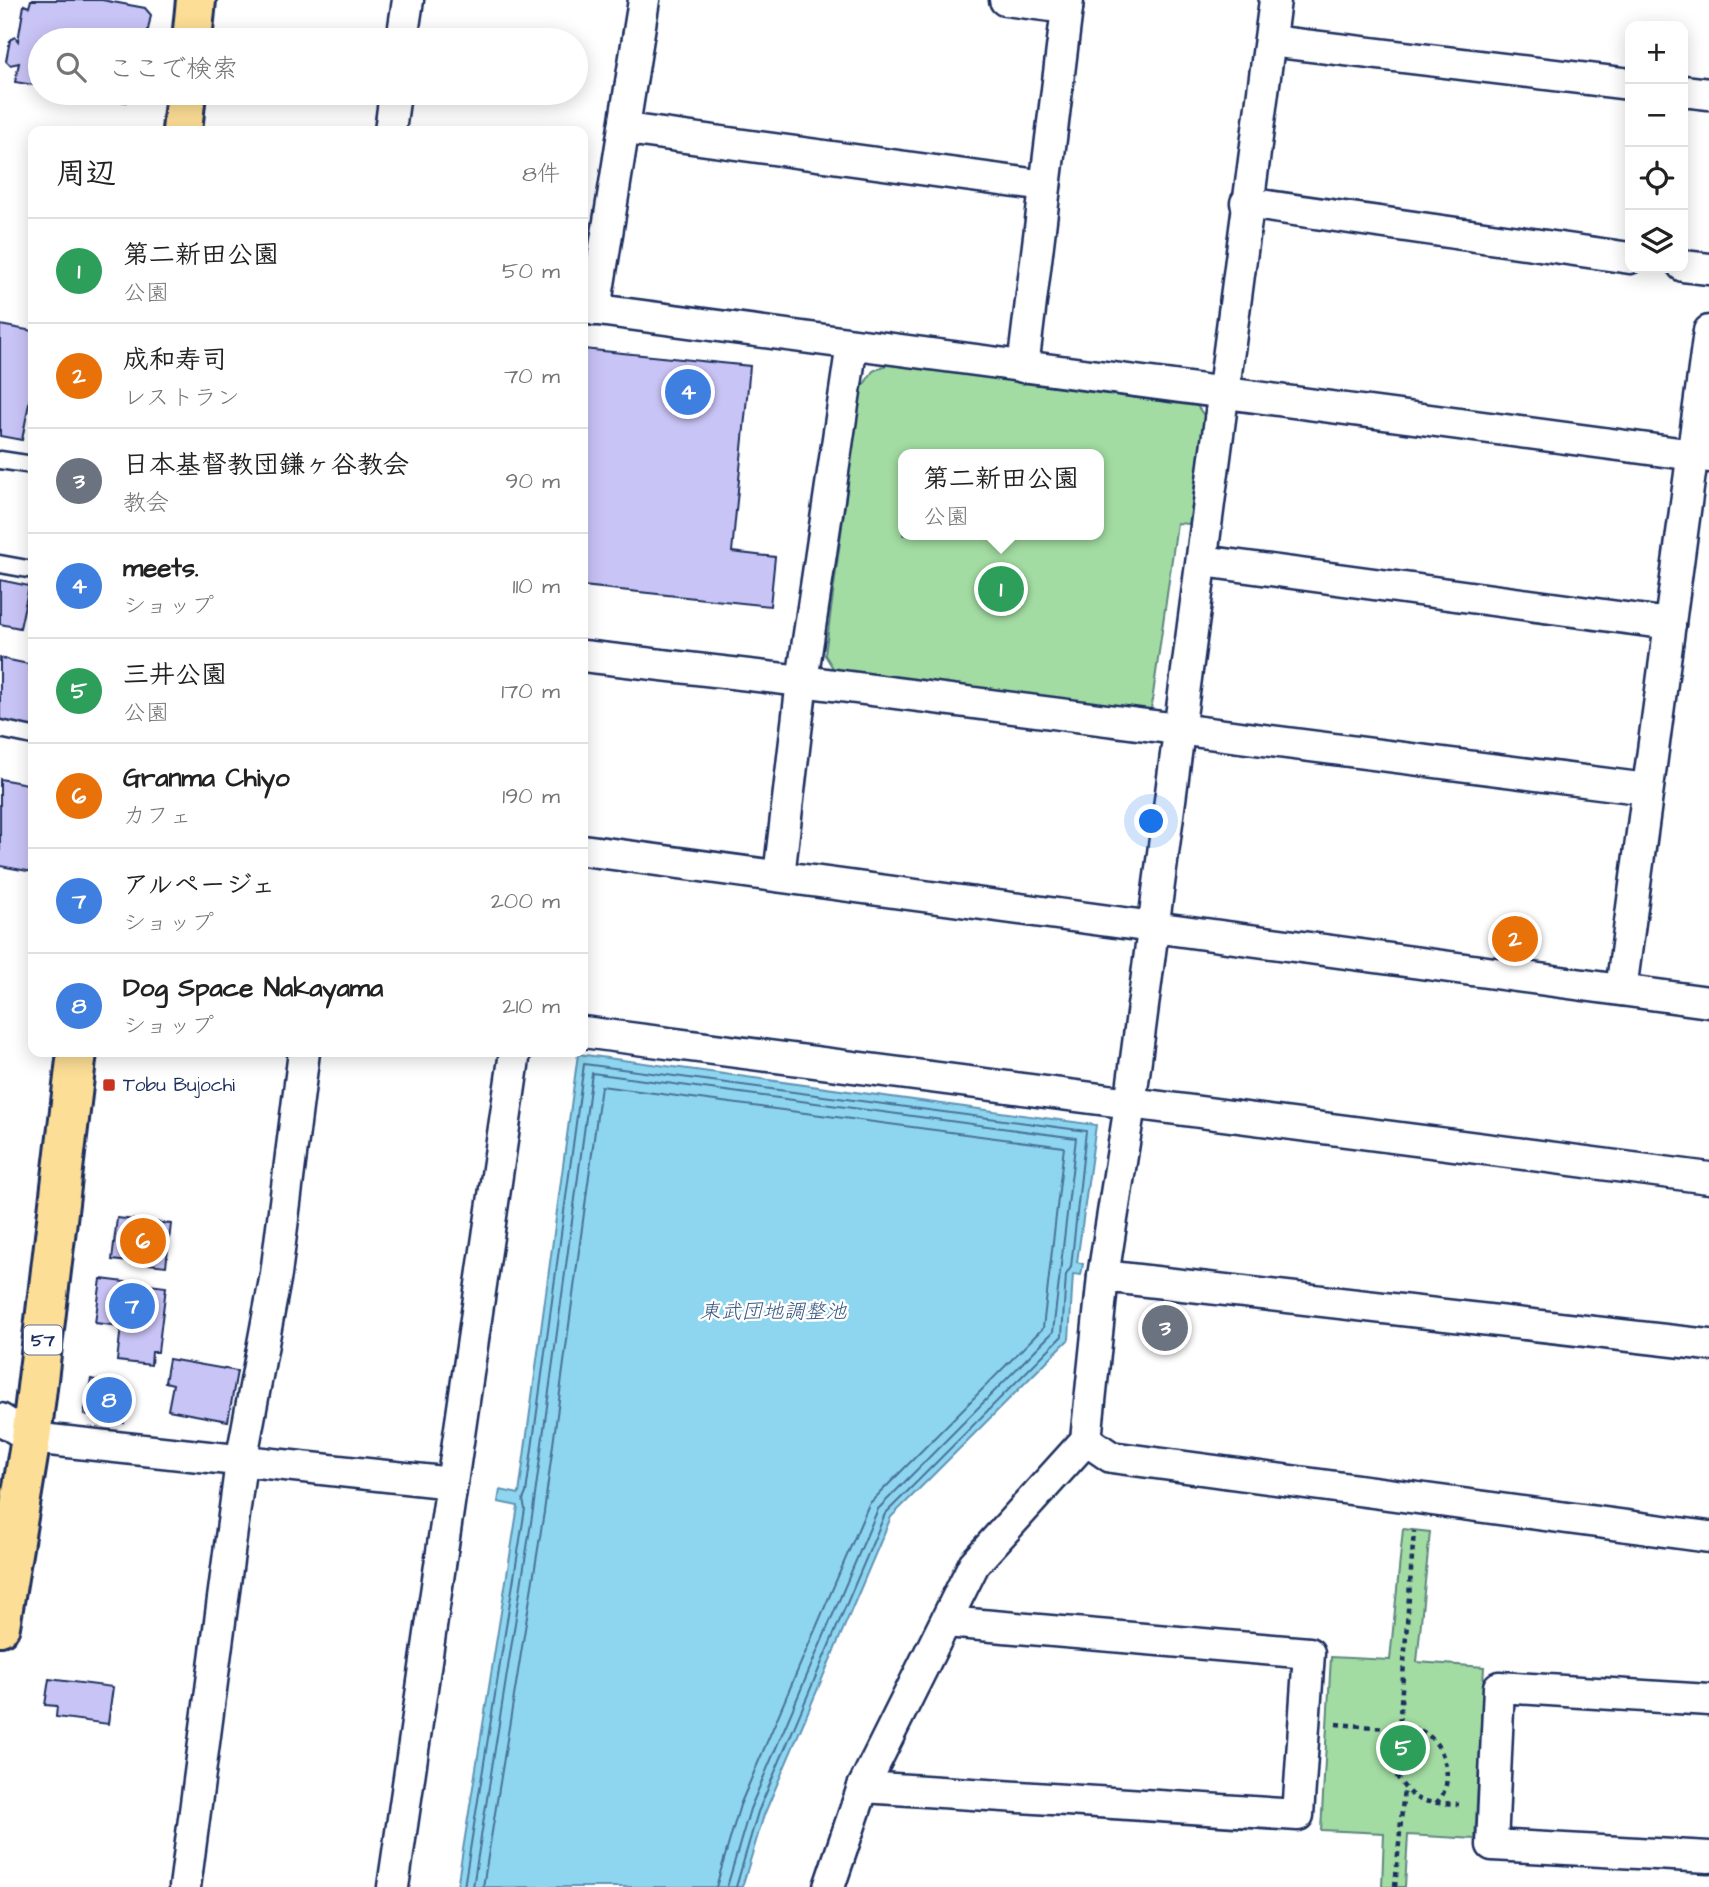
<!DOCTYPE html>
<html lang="ja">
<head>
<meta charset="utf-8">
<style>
  :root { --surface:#fff; --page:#f2f2f2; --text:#222; --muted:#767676; --line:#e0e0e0; --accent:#c8321e }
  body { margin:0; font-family:"Architects Daughter","Klee One",sans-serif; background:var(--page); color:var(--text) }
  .controls { position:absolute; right:21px; top:21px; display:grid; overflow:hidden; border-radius:14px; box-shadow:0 4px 18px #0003 }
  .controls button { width:63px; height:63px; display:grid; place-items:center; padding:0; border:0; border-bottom:2px solid var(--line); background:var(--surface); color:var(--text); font:35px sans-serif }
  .you { position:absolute; left:1152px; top:822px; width:24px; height:24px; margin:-18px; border:5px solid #fff; border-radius:50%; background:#1a73e8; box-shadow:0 0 0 10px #1a73e833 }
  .badge { display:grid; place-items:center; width:46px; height:46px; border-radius:50%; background:var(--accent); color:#fff; font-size:23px; font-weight:700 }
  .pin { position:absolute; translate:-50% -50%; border:4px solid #fff; box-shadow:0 2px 7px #0006 }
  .popup { position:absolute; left:898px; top:449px; width:206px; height:91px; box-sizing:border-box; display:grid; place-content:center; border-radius:14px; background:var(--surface); filter:drop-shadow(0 2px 5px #0005); font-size:23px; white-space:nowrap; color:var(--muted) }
  .popup b { font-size:26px; color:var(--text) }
  .popup::after { content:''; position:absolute; left:50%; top:100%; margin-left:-14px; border:14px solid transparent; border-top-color:var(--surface) }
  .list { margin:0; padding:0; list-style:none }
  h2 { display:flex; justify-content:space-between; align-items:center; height:91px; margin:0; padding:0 28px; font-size:30px }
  h2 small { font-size:23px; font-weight:400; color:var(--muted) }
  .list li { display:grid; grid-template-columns:46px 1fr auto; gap:21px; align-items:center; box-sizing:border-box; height:105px; padding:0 28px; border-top:2px solid var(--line) }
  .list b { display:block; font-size:26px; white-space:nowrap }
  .list p { margin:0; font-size:23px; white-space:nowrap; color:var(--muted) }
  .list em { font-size:23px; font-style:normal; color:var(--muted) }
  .icon { flex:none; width:38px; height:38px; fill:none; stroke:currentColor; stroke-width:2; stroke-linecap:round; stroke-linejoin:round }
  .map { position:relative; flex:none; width:1709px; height:1887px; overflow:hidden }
  .search { position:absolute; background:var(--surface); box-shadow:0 4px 18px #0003; left:28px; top:28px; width:560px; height:77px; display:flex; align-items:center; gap:18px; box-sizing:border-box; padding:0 24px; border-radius:38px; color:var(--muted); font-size:26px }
  .panel { position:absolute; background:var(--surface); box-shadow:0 4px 18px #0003; left:28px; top:126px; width:560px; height:931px; border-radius:14px }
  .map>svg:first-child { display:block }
  .green { fill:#a2dca2; stroke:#5e8680; stroke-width:2; fill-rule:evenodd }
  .water { fill:#8ed6ef; stroke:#6093b5; stroke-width:2 }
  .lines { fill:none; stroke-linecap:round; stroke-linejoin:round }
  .shore { stroke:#497298; stroke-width:2 }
  .building { fill:#c9c4f6; stroke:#1b2f5e; stroke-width:2 }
  .lane-casing { stroke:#1b2f5e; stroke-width:21 }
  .street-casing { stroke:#1b2f5e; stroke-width:35 }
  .primary-casing { stroke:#1b2f5e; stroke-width:44 }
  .path { stroke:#1b2f5e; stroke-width:4.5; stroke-dasharray:5 5; stroke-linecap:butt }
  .lane { stroke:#fff; stroke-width:16 }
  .street { stroke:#fff; stroke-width:30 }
  .primary { stroke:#fdde96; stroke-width:38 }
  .poi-dot { fill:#c8321e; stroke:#fff; stroke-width:2.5 }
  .labels { text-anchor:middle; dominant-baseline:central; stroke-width:5; stroke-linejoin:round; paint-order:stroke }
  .shield { fill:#fff; stroke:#5f6d8e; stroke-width:2 }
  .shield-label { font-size:18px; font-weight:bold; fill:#1b2f5e }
  .poi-label { font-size:19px; fill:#1b2f5e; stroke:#fff; text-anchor:start }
  .water-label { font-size:21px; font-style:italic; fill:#385982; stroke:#fff }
</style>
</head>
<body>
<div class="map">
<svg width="1709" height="1887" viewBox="0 0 1709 1887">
  <rect width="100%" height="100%" fill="#fff"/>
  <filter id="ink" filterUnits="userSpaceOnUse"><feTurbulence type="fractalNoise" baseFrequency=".0143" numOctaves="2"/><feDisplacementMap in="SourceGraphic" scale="14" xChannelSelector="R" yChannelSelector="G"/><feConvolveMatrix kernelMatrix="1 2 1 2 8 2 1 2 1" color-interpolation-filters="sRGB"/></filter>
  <g filter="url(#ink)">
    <!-- green -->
    <g class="green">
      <path d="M 897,360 L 1195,403 L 1205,417 L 1189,524 L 1177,523 L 1150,716 L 836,673 L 825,655 L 860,390 L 873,371 ZM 903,454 L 1099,454 L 1099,535 L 903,535 Z"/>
      <path d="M 1403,1529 L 1430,1532 L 1417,1662 L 1484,1667 L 1475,1839 L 1408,1835 L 1405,1887 L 1382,1887 L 1384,1833 L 1321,1830 L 1331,1657 L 1390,1660 Z"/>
    </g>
    <!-- water -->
    <path class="water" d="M 578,1054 L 1096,1125 L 1077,1262 L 1083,1264 L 1081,1275 L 1073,1274 L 1069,1339 L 891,1517 L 764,1815 L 742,1887 L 457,1887 L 518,1506 L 498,1502 L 500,1490 L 519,1494 Z"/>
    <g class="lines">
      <!-- shore -->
      <g class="shore">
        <path d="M 464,1887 L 525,1509 L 523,1500 L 526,1493 L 584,1064 L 1086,1131 L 1071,1267 L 1066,1275 L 1062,1336 L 885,1514 L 758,1812 L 736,1887"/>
        <path d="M 473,1887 L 533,1510 L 592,1073 L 1076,1138 L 1053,1332 L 878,1509 L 750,1809 L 727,1887"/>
        <path d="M 483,1887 L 544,1512 L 601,1086 L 1064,1147 L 1043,1328 L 869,1504 L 740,1805 L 716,1887"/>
      </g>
    </g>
    <!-- building -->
    <g class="building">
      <path d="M 31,0 L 102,0 L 145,8 L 151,15 L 146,40 L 40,40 L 40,86 L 15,82 L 19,63 L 10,65 L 6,61 L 10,40 L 15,37 L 18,41 L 24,5 L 29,7 Z"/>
      <path d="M 76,93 L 128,93 L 126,102 Z"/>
      <path d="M 0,325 L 33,331 L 33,382 L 22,440 L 0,436 Z"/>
      <path d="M 583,349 L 750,366 L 732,552 L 775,557 L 770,606 L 583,586 Z"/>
      <path d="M 0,580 L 29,586 L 20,628 L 0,624 Z"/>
      <path d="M 0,658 L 33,665 L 33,731 L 0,725 Z"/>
      <path d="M 0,779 L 33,785 L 33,872 L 0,866 Z"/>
      <path d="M 117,1218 L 171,1224 L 166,1266 L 112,1260 Z"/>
      <path d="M 101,1279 L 166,1287 L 158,1352 L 152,1352 L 151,1365 L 117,1361 L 121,1326 L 95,1323 Z"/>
      <path d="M 169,1359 L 237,1371 L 228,1421 L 168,1410 L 173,1384 L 165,1382 Z"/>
      <path d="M 91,1379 L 131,1388 L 124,1423 L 84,1414 Z"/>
      <path d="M 49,1679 L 113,1687 L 108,1724 L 56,1717 L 57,1706 L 45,1705 Z"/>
    </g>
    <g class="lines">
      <defs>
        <g id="lane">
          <path d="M 0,460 L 33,465"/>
          <path d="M 0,564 L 33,570"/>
          <path d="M 0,729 L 33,736"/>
        </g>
        <g id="street">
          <path d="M 1005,0 L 1067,8"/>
          <path d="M 402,40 L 408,0"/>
          <path d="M 1270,41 L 1630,84"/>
          <path d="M 1683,91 L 1709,94"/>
          <path d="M 626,129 L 1045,186"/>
          <path d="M 390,131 L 395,93"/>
          <path d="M 1246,203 L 1630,258"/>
          <path d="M 1683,266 L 1709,269"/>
          <path d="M 583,308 L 1709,457"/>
          <path d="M 595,310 L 644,0"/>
          <path d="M 1023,367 L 1068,0"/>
          <path d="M 1203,561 L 1670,624"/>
          <path d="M 583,656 L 802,681 L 1647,789"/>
          <path d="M 583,850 L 1709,1002"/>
          <path d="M 779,876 L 802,681 L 852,344"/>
          <path d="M 1621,990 L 1709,331"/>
          <path d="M 583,1032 L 1709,1178"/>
          <path d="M 1103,1276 L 1709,1345"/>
          <path d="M 0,1419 L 31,1438 L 452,1483"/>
          <path d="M 1086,1440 L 1111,1457 L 1709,1537"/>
          <path d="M 1709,1700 L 1499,1687 L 1492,1845 L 1709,1857"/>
          <path d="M 863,1787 L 1298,1815 L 1309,1653 L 946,1622"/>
          <path d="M 185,1887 L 241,1462 L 276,1274 L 304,1052"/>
          <path d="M 393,1887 L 515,1052"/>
          <path d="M 829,1887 L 863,1787 L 974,1564 L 1086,1440 L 1103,1276 L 1130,1105 L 1275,0"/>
        </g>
        <g id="primary">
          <path d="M 192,40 L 196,0"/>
          <path d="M 182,131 L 186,93"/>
          <path d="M 0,1626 L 31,1438 L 77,1052"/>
        </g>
      </defs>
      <!-- lane casing -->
      <use href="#lane" class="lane-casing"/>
      <!-- street casing -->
      <use href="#street" class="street-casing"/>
      <!-- primary casing -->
      <use href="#primary" class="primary-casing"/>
      <!-- path -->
      <g class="path">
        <path d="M 1336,1724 L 1399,1729 L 1414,1531"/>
        <path d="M 1436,1803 C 1458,1784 1444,1736 1416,1729 C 1411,1727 1404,1729 1399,1729 C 1396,1732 1390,1737 1388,1741 C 1382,1756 1403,1791 1416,1798 C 1428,1804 1446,1803 1459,1804"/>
        <path d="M 1395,1887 L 1404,1788"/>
      </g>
      <!-- lane -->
      <use href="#lane" class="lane"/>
      <!-- street -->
      <use href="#street" class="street"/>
      <!-- primary -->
      <use href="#primary" class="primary"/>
    </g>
  </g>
  <!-- markers -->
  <rect class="poi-dot" x="102" y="1078" width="14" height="14" rx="3.5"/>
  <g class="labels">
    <!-- shield labels -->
    <rect class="shield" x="24" y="1325.5" width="38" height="29" rx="5"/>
    <g class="shield-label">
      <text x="43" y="1340">57</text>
    </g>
    <!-- poi labels -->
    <g class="poi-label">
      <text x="123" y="1085">Tobu Bujochi</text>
    </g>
    <!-- water labels -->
    <g class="water-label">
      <text x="773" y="1311">東武団地調整池</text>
    </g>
  </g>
</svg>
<div class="controls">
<button>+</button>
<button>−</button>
<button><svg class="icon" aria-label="locate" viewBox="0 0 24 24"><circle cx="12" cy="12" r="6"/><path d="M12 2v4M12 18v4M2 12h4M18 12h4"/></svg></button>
<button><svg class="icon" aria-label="layers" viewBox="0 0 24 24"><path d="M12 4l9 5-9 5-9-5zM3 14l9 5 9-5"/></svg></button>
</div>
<div class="you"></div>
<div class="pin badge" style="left:1001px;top:589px;background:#2e9e5b">1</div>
<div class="popup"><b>第二新田公園</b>公園</div>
<div class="pin badge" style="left:1515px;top:939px;background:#e8710a">2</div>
<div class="pin badge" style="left:1165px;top:1328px;background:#6b7280">3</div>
<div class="pin badge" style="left:688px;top:392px;background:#3f7fe0">4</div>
<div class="pin badge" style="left:1403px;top:1748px;background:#2e9e5b">5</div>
<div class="pin badge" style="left:143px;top:1241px;background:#e8710a">6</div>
<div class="pin badge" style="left:132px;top:1306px;background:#3f7fe0">7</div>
<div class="pin badge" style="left:109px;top:1400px;background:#3f7fe0">8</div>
<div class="search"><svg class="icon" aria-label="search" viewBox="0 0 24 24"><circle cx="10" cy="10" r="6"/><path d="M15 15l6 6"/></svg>ここで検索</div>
<section class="panel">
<h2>周辺<small>8件</small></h2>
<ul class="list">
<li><span class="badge" style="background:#2e9e5b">1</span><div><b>第二新田公園</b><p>公園</p></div><em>50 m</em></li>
<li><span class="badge" style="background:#e8710a">2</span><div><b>成和寿司</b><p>レストラン</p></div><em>70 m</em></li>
<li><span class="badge" style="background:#6b7280">3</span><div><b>日本基督教団鎌ヶ谷教会</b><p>教会</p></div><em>90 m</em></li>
<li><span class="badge" style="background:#3f7fe0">4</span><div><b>meets.</b><p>ショップ</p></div><em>110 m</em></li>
<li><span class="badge" style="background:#2e9e5b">5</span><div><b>三井公園</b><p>公園</p></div><em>170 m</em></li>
<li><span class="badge" style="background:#e8710a">6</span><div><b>Granma Chiyo</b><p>カフェ</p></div><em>190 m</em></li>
<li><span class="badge" style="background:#3f7fe0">7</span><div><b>アルページェ</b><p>ショップ</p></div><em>200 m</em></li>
<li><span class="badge" style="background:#3f7fe0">8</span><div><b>Dog Space Nakayama</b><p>ショップ</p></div><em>210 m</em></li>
</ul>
</section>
</div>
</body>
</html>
